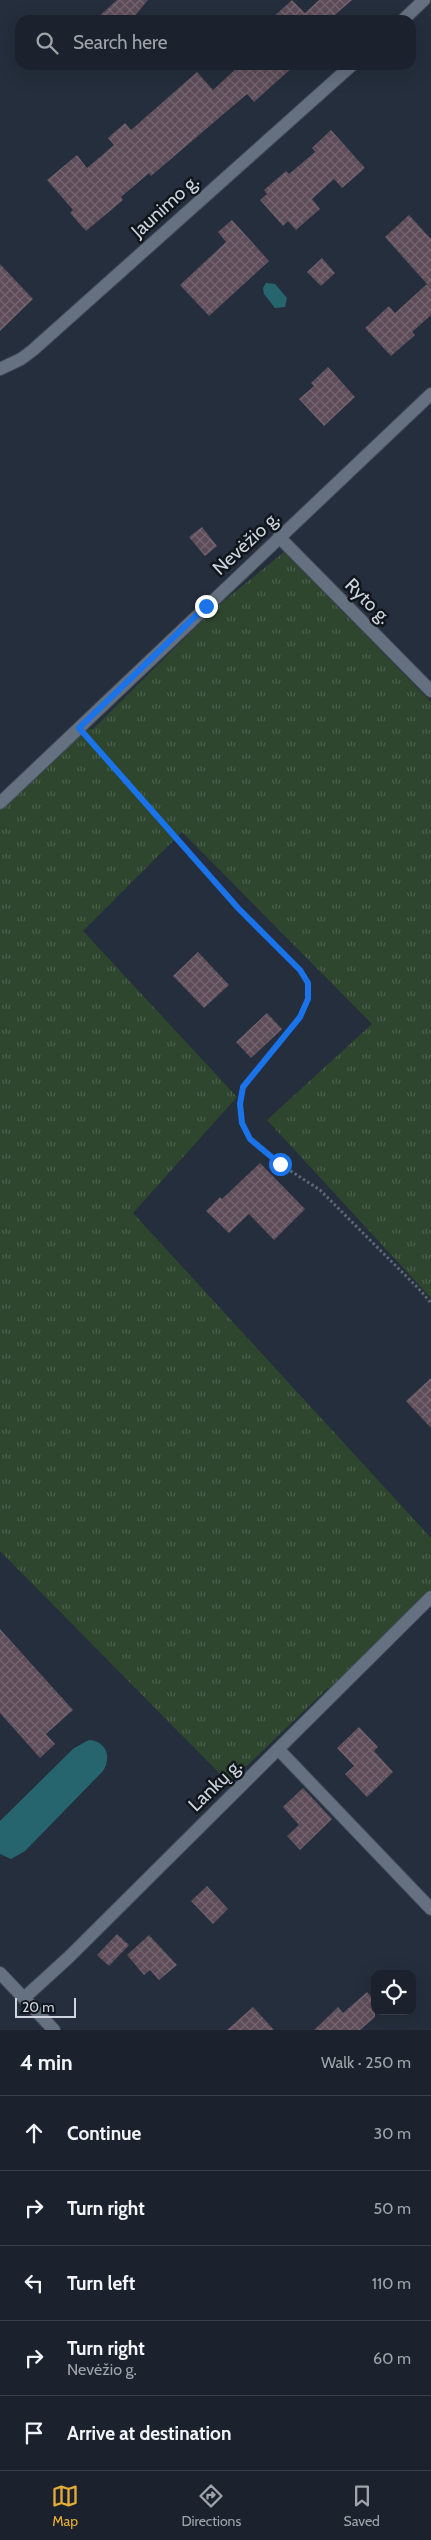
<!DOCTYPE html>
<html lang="en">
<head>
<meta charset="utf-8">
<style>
  :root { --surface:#1b222d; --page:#242a35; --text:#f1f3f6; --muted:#a0a4aa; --line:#393f49; --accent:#e7ac36 }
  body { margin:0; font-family:Cabin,sans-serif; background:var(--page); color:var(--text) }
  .controls { position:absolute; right:15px; bottom:15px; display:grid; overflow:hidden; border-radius:10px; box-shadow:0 5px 20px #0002 }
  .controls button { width:45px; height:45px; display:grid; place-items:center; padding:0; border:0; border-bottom:1px solid var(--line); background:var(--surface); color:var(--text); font:25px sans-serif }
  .scale { position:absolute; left:15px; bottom:12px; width:61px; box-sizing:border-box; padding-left:5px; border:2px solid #cdd4dd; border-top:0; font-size:14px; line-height:18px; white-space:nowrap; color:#cdd4dd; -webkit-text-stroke:4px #11161c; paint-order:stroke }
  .stop { position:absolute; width:15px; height:15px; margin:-11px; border:4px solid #1a73e8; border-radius:50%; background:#fff }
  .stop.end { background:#1a73e8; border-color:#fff; box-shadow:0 1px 5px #0008 }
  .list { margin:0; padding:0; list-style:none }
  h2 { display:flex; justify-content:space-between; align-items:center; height:65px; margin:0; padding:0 20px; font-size:21px }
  h2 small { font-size:16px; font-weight:400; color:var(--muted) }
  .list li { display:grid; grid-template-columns:32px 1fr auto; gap:15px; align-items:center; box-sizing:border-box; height:75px; padding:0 20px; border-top:1px solid var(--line) }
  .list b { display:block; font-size:19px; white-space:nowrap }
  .list p { margin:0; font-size:16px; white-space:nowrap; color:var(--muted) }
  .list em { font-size:16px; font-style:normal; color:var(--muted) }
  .icon { flex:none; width:28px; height:28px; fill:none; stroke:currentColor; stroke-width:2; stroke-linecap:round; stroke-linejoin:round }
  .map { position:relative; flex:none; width:431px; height:2030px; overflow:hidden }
  .search { position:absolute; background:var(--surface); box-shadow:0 5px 20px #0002; left:15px; right:15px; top:15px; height:55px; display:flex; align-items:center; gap:12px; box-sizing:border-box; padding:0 18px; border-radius:15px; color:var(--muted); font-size:19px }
  .sheet { height:440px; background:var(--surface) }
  nav { display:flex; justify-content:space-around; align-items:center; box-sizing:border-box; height:70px; border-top:1px solid var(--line); background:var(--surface); font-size:14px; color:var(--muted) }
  nav a { display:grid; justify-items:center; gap:2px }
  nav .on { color:var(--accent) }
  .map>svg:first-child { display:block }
  .grass { fill:url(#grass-tufts) }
  .water { fill:#27656e }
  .building { fill:url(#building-cross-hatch) }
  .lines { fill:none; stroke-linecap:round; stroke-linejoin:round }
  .street-casing { stroke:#434b57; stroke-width:14 }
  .secondary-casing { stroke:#434b57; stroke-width:14 }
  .path { stroke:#5e6773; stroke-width:3; stroke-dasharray:2.5 2.5; stroke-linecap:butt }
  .street { stroke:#657080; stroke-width:12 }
  .secondary { stroke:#657080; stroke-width:12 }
  .route { stroke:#1a73e8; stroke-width:6 }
  .labels { text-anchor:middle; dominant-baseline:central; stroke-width:5; stroke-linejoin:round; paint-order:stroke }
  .street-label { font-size:19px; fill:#cdd4dd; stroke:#11161c }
</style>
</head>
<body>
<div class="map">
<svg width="431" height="2030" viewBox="0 0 431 2030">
  <defs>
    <pattern id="grass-tufts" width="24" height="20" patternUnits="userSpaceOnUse" patternTransform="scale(1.25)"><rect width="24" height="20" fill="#2e462e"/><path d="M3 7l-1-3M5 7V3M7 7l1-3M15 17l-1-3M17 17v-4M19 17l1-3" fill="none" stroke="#4b604c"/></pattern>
    <pattern id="building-cross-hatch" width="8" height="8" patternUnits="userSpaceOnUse" patternTransform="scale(1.25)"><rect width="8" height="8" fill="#5e4d59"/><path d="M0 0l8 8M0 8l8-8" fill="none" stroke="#746670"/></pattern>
  </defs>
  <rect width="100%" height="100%" fill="#242e3c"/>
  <!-- grass -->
  <path class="grass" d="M 284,552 L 431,702 L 431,1298 L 267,1120 L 372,1024 L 182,832 L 83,931 L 237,1097 L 133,1213 L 431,1538 L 431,1604 L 338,1698 L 328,1688 L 229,1783 L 0,1551 L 0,803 L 79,728 L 93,729 L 213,610 Z"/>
  <!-- water -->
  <g class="water">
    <path d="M 266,283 L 275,284 L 287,298 L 285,307 L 275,308 L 264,294 L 263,288 Z"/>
    <path d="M 89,1740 C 106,1741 112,1757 103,1771 L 25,1851 L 11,1859 L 0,1854 L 0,1821 L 74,1748 Z"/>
  </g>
  <!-- building -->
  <g class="building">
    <path d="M 117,0 L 148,0 L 131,20 L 95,20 Z"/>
    <path d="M 292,0 L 305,13 L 319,0 L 352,0 L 329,20 L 270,20 Z"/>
    <path d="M 240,65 L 295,65 L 254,102 L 247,94 L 151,176 L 149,173 L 121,197 L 123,200 L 86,231 L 70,213 L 73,210 L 47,180 L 77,155 L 87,168 L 114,145 L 108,138 L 125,123 L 131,130 L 197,72 L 213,90 Z"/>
    <path d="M 331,130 L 365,168 L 342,188 L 334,179 L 312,199 L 320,209 L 296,230 L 288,221 L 283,226 L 260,200 L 267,194 L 264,190 L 286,171 L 289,174 L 315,152 L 312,148 Z"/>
    <path d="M 409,215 L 431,239 L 431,315 L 412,332 L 415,335 L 391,356 L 365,328 L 389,306 L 395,313 L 427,284 L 385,237 Z"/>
    <path d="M 232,220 L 269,261 L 209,316 L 180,285 L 226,242 L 218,232 Z"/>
    <path d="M 322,258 L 335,273 L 321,286 L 307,272 Z"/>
    <path d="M 0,264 L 33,299 L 0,331 Z"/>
    <path d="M 328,367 L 355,397 L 324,426 L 299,399 L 314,386 L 311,383 Z"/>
    <path d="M 202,527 L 217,546 L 205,556 L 189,537 Z"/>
    <path d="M 198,952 L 229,985 L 204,1008 L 173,976 Z"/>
    <path d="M 267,1013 L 282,1029 L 251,1058 L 236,1042 Z"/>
    <path d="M 260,1163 L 305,1209 L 274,1240 L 249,1214 L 229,1233 L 206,1211 L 220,1197 L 222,1199 Z"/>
    <path d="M 431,1378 L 431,1428 L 406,1401 Z"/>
    <path d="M 0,1629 L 73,1710 L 46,1734 L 55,1744 L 40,1758 L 0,1713 Z"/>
    <path d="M 359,1727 L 378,1747 L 374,1751 L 393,1772 L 367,1797 L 345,1774 L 354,1766 L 337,1748 Z"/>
    <path d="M 303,1788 L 332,1819 L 300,1850 L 287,1836 L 299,1825 L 283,1807 Z"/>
    <path d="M 207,1886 L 228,1909 L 213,1924 L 191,1901 Z"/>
    <path d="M 117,1934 L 129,1945 L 109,1966 L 97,1955 Z"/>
    <path d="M 149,1935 L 177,1965 L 159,1980 L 150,1970 L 144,1975 L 127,1955 Z"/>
    <path d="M 367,1992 L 375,2001 L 375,2017 L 360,2030 L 314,2030 L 338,2007 L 343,2013 Z"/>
    <path d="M 253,2007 L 274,2030 L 227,2030 Z"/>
  </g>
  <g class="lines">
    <defs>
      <g id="street">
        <path d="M 403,20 L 424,0"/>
        <path d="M 0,369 L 21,359 L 33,350 L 352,65"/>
        <path d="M 279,537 L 431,691"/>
        <path d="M 0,803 L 431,394"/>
        <path d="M 279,1750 L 431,1909"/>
        <path d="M 24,1998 L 69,1957 L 431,1597"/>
      </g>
      <path id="secondary" d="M 0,1973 L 54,2030"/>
    </defs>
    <!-- street casing -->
    <use href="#street" class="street-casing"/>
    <!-- secondary casing -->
    <use href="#secondary" class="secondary-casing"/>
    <!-- path -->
    <path class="path" d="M 89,739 L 237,908 L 300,970 L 308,983 L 308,999 L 300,1017 L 243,1087 L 240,1104 L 242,1123 L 250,1139 L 280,1164 L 320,1190 L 419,1289 L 431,1303"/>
    <!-- street -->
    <use href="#street" class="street"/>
    <!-- secondary -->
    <use href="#secondary" class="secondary"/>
  </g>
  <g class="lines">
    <!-- route -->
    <path class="route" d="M 206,606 L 79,728 L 238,908 L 300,970 L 308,983 L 308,999 L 300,1017 L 243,1087 L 240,1104 L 242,1123 L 250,1139 L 280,1164"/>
  </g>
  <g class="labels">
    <!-- street labels -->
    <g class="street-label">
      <text transform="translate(165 206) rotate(-42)">Jaunimo g.</text>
      <text transform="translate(246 543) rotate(-43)">Nevėžio g.</text>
      <text transform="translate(368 601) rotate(45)">Ryto g.</text>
      <text transform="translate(215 1785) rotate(-44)">Lankų g.</text>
    </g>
  </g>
</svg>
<div class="controls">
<button><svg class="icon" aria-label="locate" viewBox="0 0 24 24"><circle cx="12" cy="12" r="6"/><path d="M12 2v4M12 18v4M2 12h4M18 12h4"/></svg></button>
</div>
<div class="scale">20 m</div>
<div class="stop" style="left:280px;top:1164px"></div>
<div class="stop end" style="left:206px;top:606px"></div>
<div class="search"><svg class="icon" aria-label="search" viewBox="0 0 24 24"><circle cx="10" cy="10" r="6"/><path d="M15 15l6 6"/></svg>Search here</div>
</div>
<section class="sheet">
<h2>4 min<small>Walk · 250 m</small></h2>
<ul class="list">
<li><svg class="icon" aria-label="ahead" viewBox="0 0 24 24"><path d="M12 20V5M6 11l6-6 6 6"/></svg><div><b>Continue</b></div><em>30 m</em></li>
<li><svg class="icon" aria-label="right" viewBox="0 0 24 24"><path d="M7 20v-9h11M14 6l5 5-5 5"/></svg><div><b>Turn right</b></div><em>50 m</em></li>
<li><svg class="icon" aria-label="left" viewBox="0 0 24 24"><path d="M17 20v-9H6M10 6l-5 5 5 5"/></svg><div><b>Turn left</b></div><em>110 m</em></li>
<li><svg class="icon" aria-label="right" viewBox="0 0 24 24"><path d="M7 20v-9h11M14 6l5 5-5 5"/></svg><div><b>Turn right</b><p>Nevėžio g.</p></div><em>60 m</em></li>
<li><svg class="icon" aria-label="arrive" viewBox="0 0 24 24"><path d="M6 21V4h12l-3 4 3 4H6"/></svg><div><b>Arrive at destination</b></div></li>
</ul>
</section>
<nav>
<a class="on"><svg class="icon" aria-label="map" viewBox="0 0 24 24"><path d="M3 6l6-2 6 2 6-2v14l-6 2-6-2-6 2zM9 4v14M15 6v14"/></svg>Map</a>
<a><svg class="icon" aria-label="directions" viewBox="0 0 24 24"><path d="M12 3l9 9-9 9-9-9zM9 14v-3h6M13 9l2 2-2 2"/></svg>Directions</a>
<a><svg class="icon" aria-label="saved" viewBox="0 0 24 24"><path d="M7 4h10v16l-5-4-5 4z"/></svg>Saved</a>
</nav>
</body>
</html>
